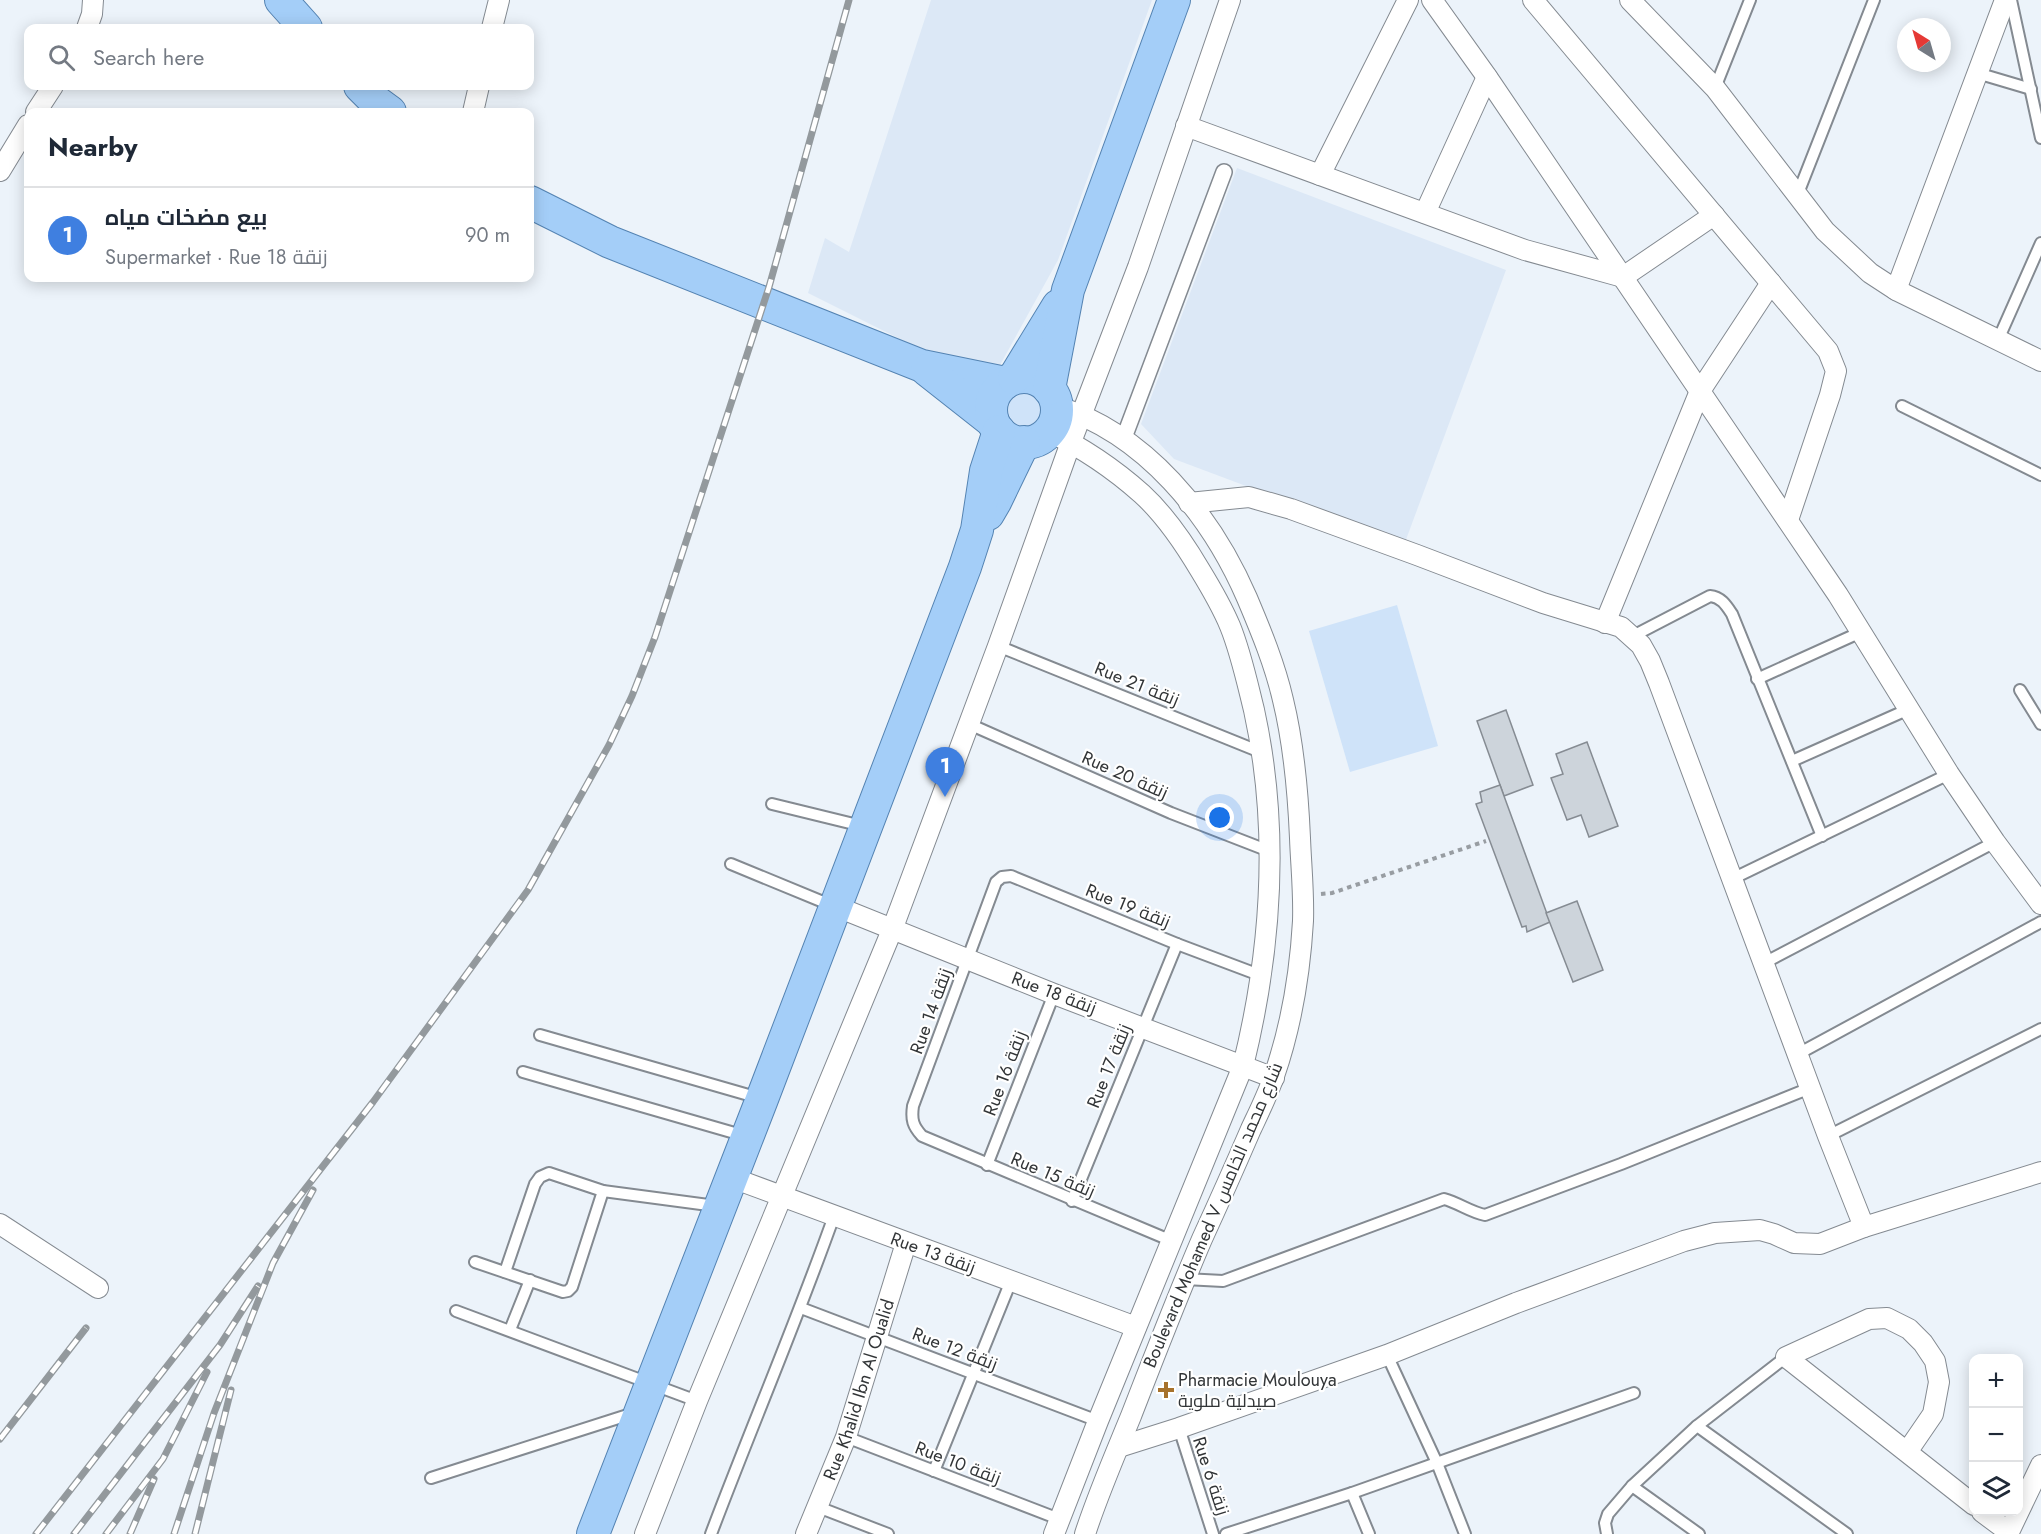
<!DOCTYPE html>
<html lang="en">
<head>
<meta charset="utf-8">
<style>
  :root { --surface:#fff; --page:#f2f2f3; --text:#1f2937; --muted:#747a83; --line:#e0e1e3; --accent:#0b8043 }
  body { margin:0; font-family:Jost,Cairo,sans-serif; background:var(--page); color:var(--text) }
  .controls { position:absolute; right:18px; bottom:18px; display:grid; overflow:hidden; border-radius:12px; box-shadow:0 3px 15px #0003 }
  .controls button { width:54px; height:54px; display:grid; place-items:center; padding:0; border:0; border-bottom:2px solid var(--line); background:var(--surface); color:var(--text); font:30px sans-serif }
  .compass { position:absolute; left:1897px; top:18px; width:54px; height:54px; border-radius:50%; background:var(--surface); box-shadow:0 3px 15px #0003; rotate:323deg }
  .you { position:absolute; left:1220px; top:818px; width:21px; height:21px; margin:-15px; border:4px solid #fff; border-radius:50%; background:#1a73e8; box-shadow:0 0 0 9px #1a73e833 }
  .badge { display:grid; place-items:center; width:39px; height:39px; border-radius:50%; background:var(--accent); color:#fff; font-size:20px; font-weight:700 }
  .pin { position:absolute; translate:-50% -50px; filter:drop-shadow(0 2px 3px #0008) }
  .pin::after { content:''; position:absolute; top:32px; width:21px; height:18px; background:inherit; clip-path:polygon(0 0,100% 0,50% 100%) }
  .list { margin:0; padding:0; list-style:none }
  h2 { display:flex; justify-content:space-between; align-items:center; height:78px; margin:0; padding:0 24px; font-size:26px }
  h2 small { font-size:20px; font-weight:400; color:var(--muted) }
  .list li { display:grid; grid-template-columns:39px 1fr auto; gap:18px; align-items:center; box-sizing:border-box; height:96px; padding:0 24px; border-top:2px solid var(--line) }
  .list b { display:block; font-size:22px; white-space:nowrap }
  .list p { margin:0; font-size:20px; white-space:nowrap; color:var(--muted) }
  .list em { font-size:20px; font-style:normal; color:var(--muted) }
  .icon { flex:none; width:33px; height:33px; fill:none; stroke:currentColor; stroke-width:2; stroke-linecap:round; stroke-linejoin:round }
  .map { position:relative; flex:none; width:2041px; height:1534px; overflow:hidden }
  .search { position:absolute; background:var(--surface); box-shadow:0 3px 15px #0003; left:24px; top:24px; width:510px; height:66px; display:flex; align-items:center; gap:15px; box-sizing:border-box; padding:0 21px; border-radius:12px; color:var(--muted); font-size:22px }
  .panel { position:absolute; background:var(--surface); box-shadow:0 3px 15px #0003; left:24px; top:108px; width:510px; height:174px; border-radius:12px }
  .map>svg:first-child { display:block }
  .built { fill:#dce8f6 }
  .green { fill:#cfe3f9 }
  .building { fill:#cdd4db; stroke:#868c93; stroke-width:1.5 }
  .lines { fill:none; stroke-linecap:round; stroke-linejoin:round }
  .service-casing { stroke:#848a91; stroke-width:14 }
  .pedestrian-casing { stroke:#848a91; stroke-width:18 }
  .minor-casing { stroke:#848a91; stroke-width:22 }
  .primary-casing { stroke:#5483b2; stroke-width:34 }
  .path { stroke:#989da2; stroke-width:4; stroke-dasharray:4.5 4.5; stroke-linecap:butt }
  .service { stroke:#fff; stroke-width:10 }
  .pedestrian { stroke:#fff; stroke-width:15 }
  .minor { stroke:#fff; stroke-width:20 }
  .primary { stroke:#a4cef8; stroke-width:32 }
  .rail-casing { stroke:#93999d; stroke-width:7 }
  .rail { stroke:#fff; stroke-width:4.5; stroke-dasharray:14; stroke-linecap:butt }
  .poi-dot { fill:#a7722b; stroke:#fff; stroke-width:2 }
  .labels { text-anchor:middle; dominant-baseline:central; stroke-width:4.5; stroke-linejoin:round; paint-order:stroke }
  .street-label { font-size:18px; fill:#323537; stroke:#fff }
  .poi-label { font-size:18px; fill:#323537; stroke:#fff; text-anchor:start }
</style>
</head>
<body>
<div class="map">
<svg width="2041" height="1534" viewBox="0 0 2041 1534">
  <rect width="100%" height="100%" fill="#ecf3fa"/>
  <!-- built -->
  <g class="built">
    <path d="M 931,0 L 1152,0 L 1058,260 L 1000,365 L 944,361 L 808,293 L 825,238 L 849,252 Z"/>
    <path d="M 1237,168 L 1506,270 L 1404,545 L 1174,459 L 1141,424 Z"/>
  </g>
  <!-- green -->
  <g class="green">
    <path d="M 1026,384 C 1060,392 1052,437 1022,434 C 1018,433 1013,430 1009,428 L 999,409 L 1004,394 Z"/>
    <path d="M 1397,605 L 1438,746 L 1350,772 L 1309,631 Z"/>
  </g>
  <!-- building -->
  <g class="building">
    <path d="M 1506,710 L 1533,785 L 1504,796 L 1477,721 Z"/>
    <path d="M 1587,742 L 1618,826 L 1589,837 L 1581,815 L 1567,820 L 1551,778 L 1563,774 L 1556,754 Z"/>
    <path d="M 1500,785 L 1550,922 L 1527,932 L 1526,926 L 1522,927 L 1476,804 L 1482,802 L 1480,792 Z"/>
    <path d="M 1577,901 L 1603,970 L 1573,982 L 1546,913 Z"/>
  </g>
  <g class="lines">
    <defs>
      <g id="service">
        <path d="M 2011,0 L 2041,138"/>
        <path d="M 1977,73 L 2031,89"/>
        <path d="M 1715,88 L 1750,0"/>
        <path d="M 1797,196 L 1874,0"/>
        <path d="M 1998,340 L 2041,243"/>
        <path d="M 1902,406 L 2041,475"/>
        <path d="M 1633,636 L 1710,596 C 1721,597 1726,605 1732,614 L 1822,836"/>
        <path d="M 998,646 L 1263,753"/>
        <path d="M 1757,679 L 1861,632"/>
        <path d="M 2020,690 L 2041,724"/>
        <path d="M 969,724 L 1171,813 L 1269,851"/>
        <path d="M 1792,761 L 1909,709"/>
        <path d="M 772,804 L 862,826"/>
        <path d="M 731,864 L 833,906"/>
        <path d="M 1732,879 L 1949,774"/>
        <path d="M 1764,963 L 1995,842"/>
        <path d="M 540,1035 L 759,1098"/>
        <path d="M 1798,1054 L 2041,922"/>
        <path d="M 523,1072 L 745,1136"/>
        <path d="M 1828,1136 L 2041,1029"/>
        <path d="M 987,1165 L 1054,994"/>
        <path d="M 1072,1201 L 1177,944"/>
        <path d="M 1172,1241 L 922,1136 C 913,1126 911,1120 913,1106 L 996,882 L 1002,877 L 1011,876 L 1177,944 L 1262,976"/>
        <path d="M 475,1262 L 563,1292 L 568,1291 L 572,1287 L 603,1191"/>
        <path d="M 505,1272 L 535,1184 L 540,1177 L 549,1173 L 603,1191 L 716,1206"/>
        <path d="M 1185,1279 L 1223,1281 L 1444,1199 C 1459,1203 1470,1212 1485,1215 L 1621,1164 L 1810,1088"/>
        <path d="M 801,1308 L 1098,1421"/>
        <path d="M 456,1311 L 697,1401"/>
        <path d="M 510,1330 L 530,1280"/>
        <path d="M 1387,1355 L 1437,1463 L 1465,1534"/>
        <path d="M 1697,1426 L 1847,1534"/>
        <path d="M 1179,1428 L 1213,1534"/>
        <path d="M 846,1437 L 1059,1519"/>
        <path d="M 934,1471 L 1011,1281"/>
        <path d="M 431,1478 L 634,1413"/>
        <path d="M 1632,1486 L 1699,1534"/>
        <path d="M 1352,1493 L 1369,1534"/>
        <path d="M 818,1507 L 888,1534"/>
        <path d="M 711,1534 C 751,1428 796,1323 834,1216"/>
        <path d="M 1226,1534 L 1352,1493 L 1634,1393"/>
        <path d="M 1607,1534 L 1605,1523 L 1608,1514 L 1632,1486 L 1697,1426 L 1786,1357"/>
      </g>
      <path id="pedestrian" d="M 1125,435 L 1224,172"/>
      <g id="minor">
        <path d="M 1432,0 L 1487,77 L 1838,595 L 1949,774 L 1995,842 L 2041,904"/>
        <path d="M 1533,0 L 1828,351 L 1836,371 L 1830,395 L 1788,520"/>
        <path d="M 1630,0 L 1715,88 L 1825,231 L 1870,273 L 1896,290 L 2041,361"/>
        <path d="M 87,28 L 92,14 L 93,0"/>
        <path d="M 492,28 L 499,0"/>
        <path d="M 36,112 L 53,86"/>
        <path d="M 473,112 L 479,86"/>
        <path d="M 1186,126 L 1525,250 L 1623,277 L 1714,215"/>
        <path d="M 0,171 L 28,125"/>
        <path d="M 1320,175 L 1408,0"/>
        <path d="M 1425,213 L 1487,77"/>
        <path d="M 1896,290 L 2005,0"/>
        <path d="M 1056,406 C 1145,433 1211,515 1247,598 C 1261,631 1275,665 1283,700 C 1294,745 1298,792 1300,838 C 1301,865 1304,893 1303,921 C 1300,973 1291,1027 1274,1076 C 1268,1094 1259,1112 1251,1129 C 1235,1166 1219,1202 1202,1239 C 1177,1297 1154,1357 1131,1416 C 1115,1455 1098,1494 1085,1534"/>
        <path d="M 1048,431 C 1083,448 1114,469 1142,494 C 1165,515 1184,543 1200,570 C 1211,588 1222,607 1230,626 C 1241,653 1247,682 1254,710 C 1280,829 1272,948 1243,1066 L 1098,1421 L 1054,1534"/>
        <path d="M 1189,503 L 1249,497 L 1291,509 L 1417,555 L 1543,603 L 1621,627 L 1641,645 L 1650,661 L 1659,683 L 1828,1136 L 1864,1227"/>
        <path d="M 1605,623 L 1700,391 L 1771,283"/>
        <path d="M 835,906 L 1054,994 L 1274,1078"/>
        <path d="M 730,1177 L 1136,1327"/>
        <path d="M 0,1224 L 98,1288"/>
        <path d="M 1119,1447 L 1179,1428 L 1387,1355 L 1516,1303 L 1684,1241 L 1715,1233 L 1760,1230 L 1774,1234 L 1794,1243 L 1820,1244 L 1864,1227 L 2041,1172"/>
        <path d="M 1907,1452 L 1933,1414 L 1939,1382 L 1935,1361 L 1923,1343 L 1909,1329 L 1887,1318 L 1869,1319 L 1786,1357 L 1974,1505"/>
        <path d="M 1982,1512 L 2009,1532"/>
        <path d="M 645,1534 L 697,1401 L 892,930 L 998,646 L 1071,442 L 1138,267 L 1230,0"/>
        <path id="s1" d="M 806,1534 L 846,1437 L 906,1243"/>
        <path d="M 2008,1534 L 2041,1465"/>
      </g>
      <g id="primary">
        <path d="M 281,0 L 306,28"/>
        <path d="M 360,86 L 375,101 L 390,112"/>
        <path d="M 530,202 L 610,242 L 922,366 L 1005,383"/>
        <path d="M 927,370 L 993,422"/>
        <circle cx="1024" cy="410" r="33"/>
        <path d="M 1014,378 L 1058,306"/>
        <path d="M 1049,389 L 1068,290 L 1174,0"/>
        <path d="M 988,514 L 995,502 L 1024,442"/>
        <path d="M 593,1534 L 762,1099 L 965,567 L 977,530 L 986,471 L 999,431"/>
      </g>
    </defs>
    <!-- service casing -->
    <use href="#service" class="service-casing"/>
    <!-- pedestrian casing -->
    <use href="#pedestrian" class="pedestrian-casing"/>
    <!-- minor casing -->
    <use href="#minor" class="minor-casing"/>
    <!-- primary casing -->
    <use href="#primary" class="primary-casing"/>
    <!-- path -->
    <path class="path" d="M 1321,894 L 1332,893 L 1486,841"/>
    <!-- service -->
    <use href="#service" class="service"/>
    <!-- pedestrian -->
    <use href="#pedestrian" class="pedestrian"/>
    <!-- minor -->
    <use href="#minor" class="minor"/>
    <!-- primary -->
    <use href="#primary" class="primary"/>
    <defs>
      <g id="rail">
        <path d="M 0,1439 L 86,1328"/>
        <path d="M 36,1534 L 373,1102 L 528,890 L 609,745 L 632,696 L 655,637 L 769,287 L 849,0"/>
        <path d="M 74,1534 L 220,1345 L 258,1286"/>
        <path d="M 106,1534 L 163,1459 L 207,1372"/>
        <path d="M 130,1534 L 154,1479"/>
        <path d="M 174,1534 L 214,1413 L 273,1263 L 313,1190"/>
        <path d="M 195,1534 L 231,1390"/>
      </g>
    </defs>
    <!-- rail casing -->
    <use href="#rail" class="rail-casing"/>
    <!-- rail -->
    <use href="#rail" class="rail"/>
  </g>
  <!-- markers -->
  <path class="poi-dot" d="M1163 1381h6v6h6v6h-6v6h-6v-6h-6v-6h6z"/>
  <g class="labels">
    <!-- street labels -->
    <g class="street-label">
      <text transform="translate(1137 684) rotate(22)">Rue 21 زنقة</text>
      <text transform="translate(1125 775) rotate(24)">Rue 20 زنقة</text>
      <text transform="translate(1128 906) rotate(22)">Rue 19 زنقة</text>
      <text transform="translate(1054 993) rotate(21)">Rue 18 زنقة</text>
      <text transform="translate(931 1011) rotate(-70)">Rue 14 زنقة</text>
      <text transform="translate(1109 1066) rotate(-68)">Rue 17 زنقة</text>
      <text transform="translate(1005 1073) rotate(-69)">Rue 16 زنقة</text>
      <text transform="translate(1053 1175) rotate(23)">Rue 15 زنقة</text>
      <text transform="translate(1213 1215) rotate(-67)">Boulevard Mohamed V شارع محمد الخامس</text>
      <text transform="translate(933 1253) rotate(20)">Rue 13 زنقة</text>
      <text transform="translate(955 1349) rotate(21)">Rue 12 زنقة</text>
      <text stroke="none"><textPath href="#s1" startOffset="154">Rue Khalid Ibn Al Oualid</textPath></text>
      <text transform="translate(958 1463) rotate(21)">Rue 10 زنقة</text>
      <text transform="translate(1211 1476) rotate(72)">Rue 6 زنقة</text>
    </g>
    <!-- poi labels -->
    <g class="poi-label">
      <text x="1178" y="1380">Pharmacie Moulouya<tspan x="1178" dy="21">صيدلية ملوية</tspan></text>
    </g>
  </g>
</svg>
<div class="controls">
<button>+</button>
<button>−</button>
<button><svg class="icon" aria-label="layers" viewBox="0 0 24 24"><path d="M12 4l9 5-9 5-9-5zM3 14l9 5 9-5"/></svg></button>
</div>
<svg class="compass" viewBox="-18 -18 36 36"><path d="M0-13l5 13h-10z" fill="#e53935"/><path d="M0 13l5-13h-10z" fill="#747a83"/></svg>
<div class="you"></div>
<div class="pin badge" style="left:945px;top:797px;background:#3f7fe0">1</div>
<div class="search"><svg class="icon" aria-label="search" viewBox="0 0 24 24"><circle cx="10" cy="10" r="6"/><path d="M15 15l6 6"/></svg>Search here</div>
<section class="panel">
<h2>Nearby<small></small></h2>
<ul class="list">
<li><span class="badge" style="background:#3f7fe0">1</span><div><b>بيع مضخات مياه</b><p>Supermarket · Rue 18 زنقة</p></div><em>90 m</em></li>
</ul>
</section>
</div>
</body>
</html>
